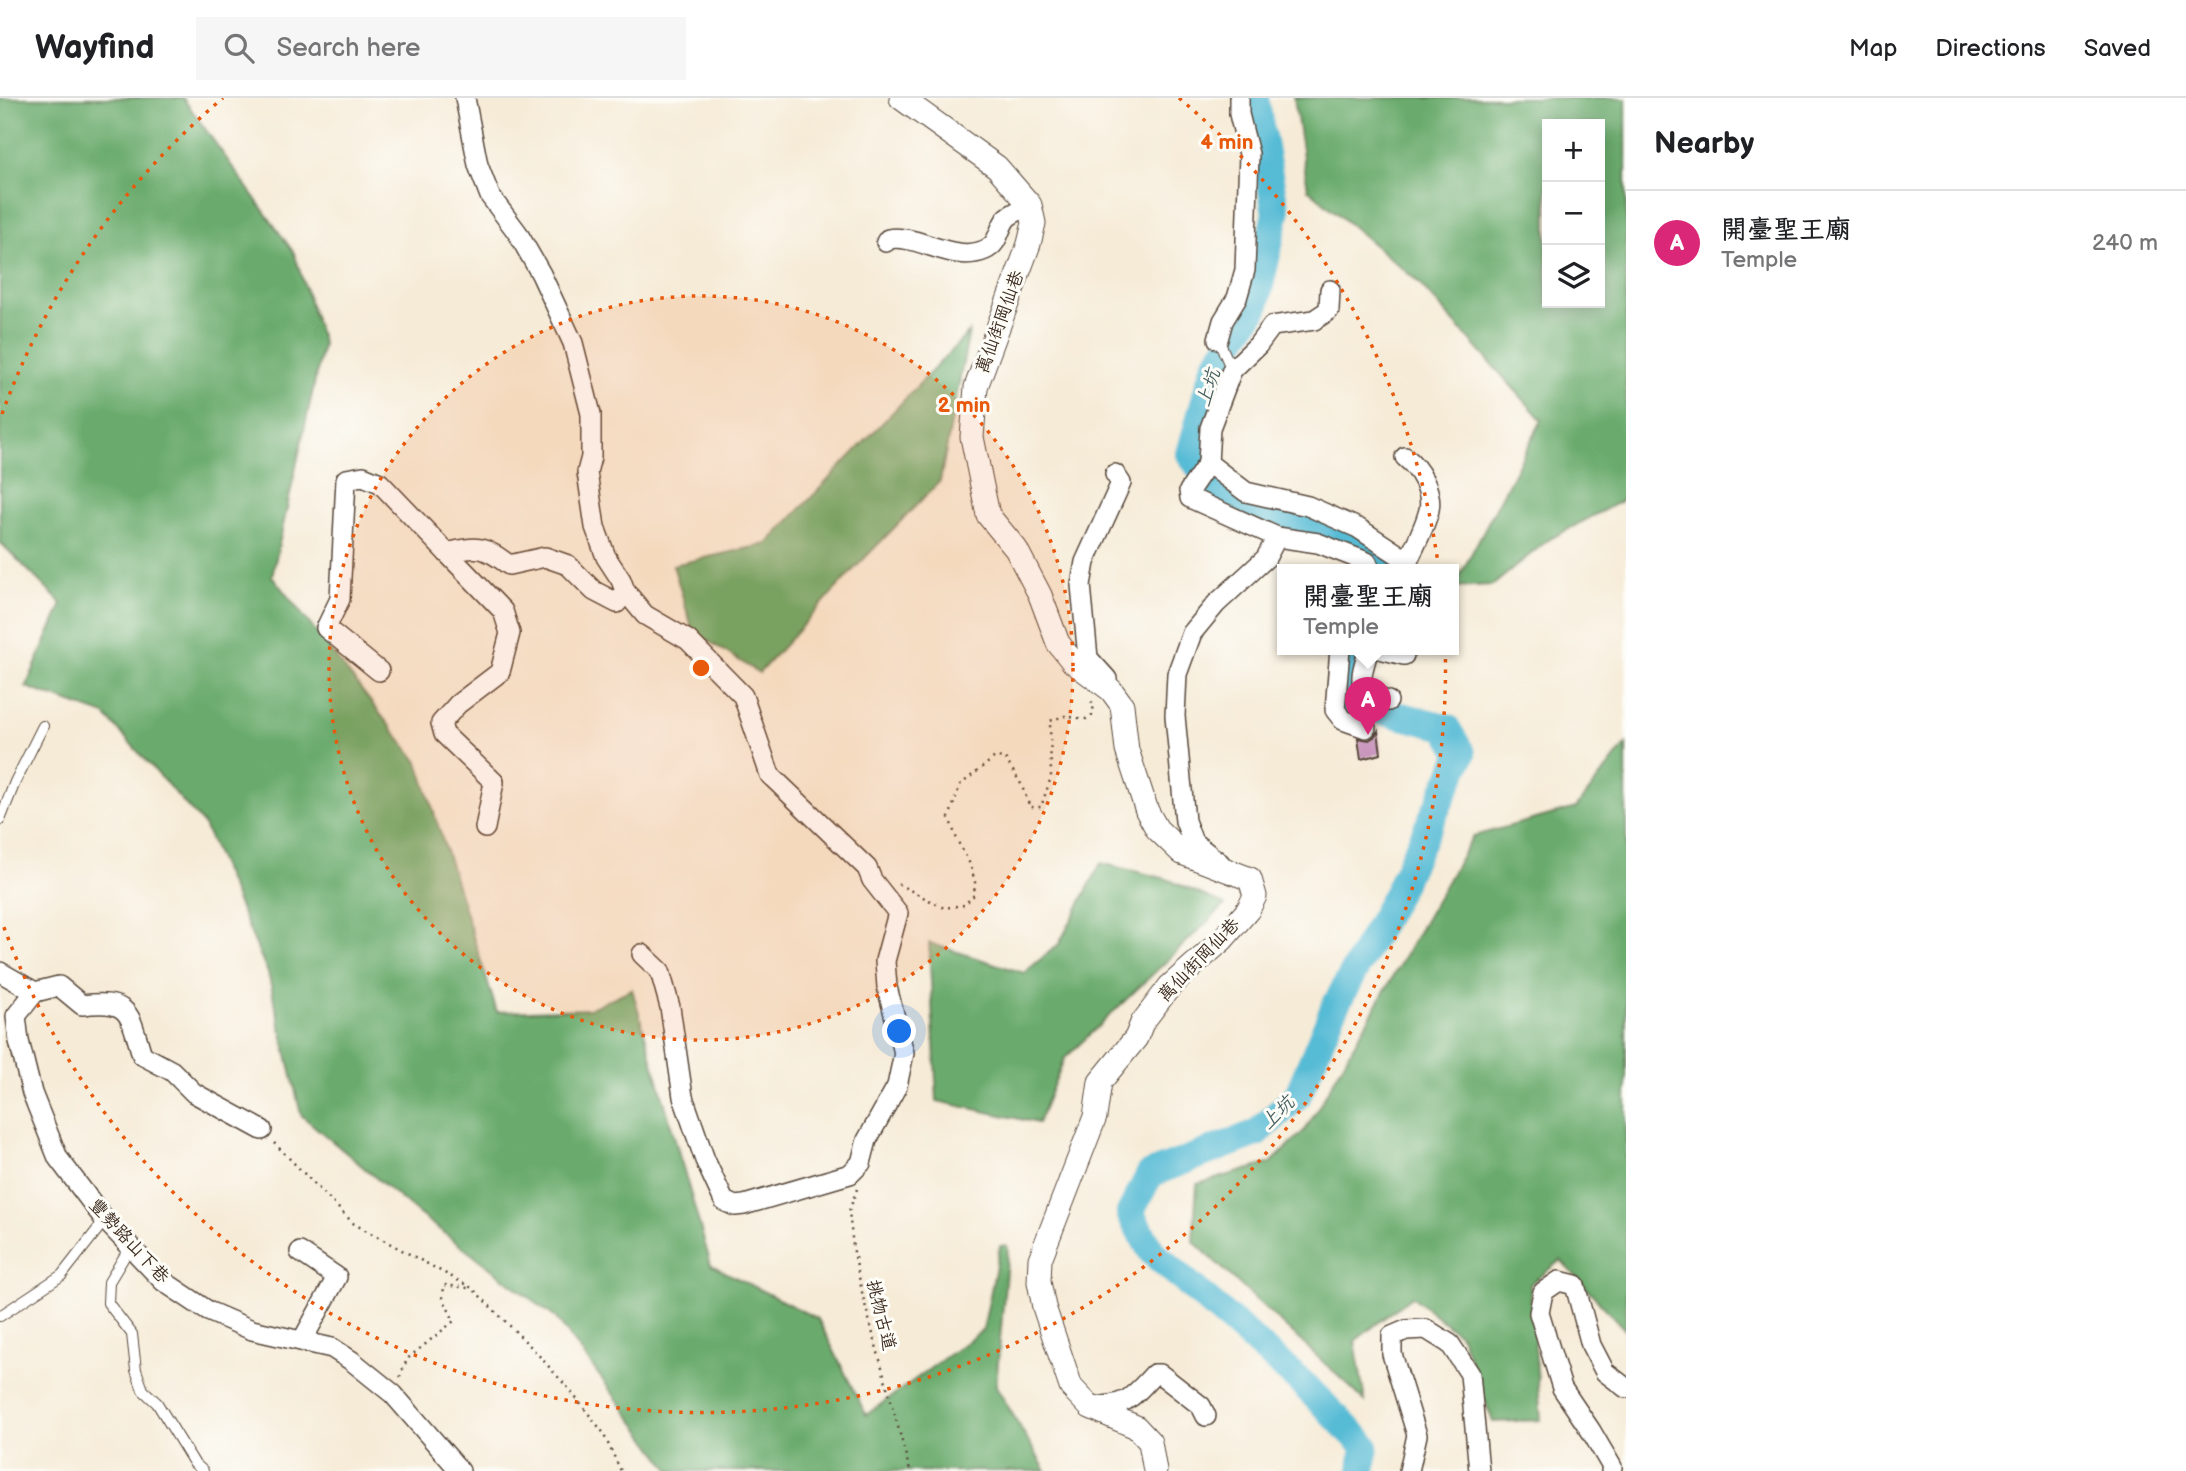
<!DOCTYPE html>
<html lang="en">
<head>
<meta charset="utf-8">
<style>
  :root { --surface:#fff; --page:#f6f6f6; --text:#202124; --muted:#757577; --line:#e0e0e0; --accent:#db2777 }
  body { margin:0; font-family:"Balsamiq Sans","LXGW WenKai TC",sans-serif; background:var(--page); color:var(--text) }
  .controls { position:absolute; right:21px; top:21px; display:grid; overflow:hidden; border-radius:0px; box-shadow:0 4px 18px #0003 }
  .controls button { width:63px; height:63px; display:grid; place-items:center; padding:0; border:0; border-bottom:2px solid var(--line); background:var(--surface); color:var(--text); font:35px sans-serif }
  .you { position:absolute; left:900px; top:934px; width:24px; height:24px; margin:-18px; border:5px solid #fff; border-radius:50%; background:#1a73e8; box-shadow:0 0 0 10px #1a73e833 }
  .badge { display:grid; place-items:center; width:46px; height:46px; border-radius:50%; background:var(--accent); color:#fff; font-size:23px; font-weight:700 }
  .pin { position:absolute; translate:-50% -58px; filter:drop-shadow(0 2px 4px #0008) }
  .pin::after { content:''; position:absolute; top:37px; width:24px; height:21px; background:inherit; clip-path:polygon(0 0,100% 0,50% 100%) }
  .popup { position:absolute; left:1277px; top:466px; width:182px; height:91px; box-sizing:border-box; display:grid; place-content:center; border-radius:0px; background:var(--surface); filter:drop-shadow(0 2px 5px #0005); font-size:23px; white-space:nowrap; color:var(--muted) }
  .popup b { font-size:26px; color:var(--text) }
  .popup::after { content:''; position:absolute; left:50%; top:100%; margin-left:-14px; border:14px solid transparent; border-top-color:var(--surface) }
  .list { margin:0; padding:0; list-style:none }
  h2 { display:flex; justify-content:space-between; align-items:center; height:91px; margin:0; padding:0 28px; font-size:30px }
  h2 small { font-size:23px; font-weight:400; color:var(--muted) }
  .list li { display:grid; grid-template-columns:46px 1fr auto; gap:21px; align-items:center; box-sizing:border-box; height:105px; padding:0 28px; border-top:2px solid var(--line) }
  .list b { display:block; font-size:26px; white-space:nowrap }
  .list p { margin:0; font-size:23px; white-space:nowrap; color:var(--muted) }
  .list em { font-size:23px; font-style:normal; color:var(--muted) }
  .icon { flex:none; width:38px; height:38px; fill:none; stroke:currentColor; stroke-width:2; stroke-linecap:round; stroke-linejoin:round }
  .map { position:relative; flex:none; width:1626px; height:1373px; overflow:hidden }
  header { display:flex; align-items:center; gap:42px; box-sizing:border-box; height:98px; padding:0 35px; background:var(--surface); border-bottom:2px solid var(--line) }
  header strong { font-size:33px }
  nav { display:flex; gap:38px; margin-inline-start:auto; font-size:24px }
  .search { width:490px; height:63px; background:var(--page); display:flex; align-items:center; gap:18px; box-sizing:border-box; padding:0 24px; border-radius:0px; color:var(--muted); font-size:26px }
  main { display:flex }
  aside { flex:1; background:var(--surface) }
  .map>svg:first-child { display:block }
  .forest { fill:#6bab6d; stroke:#536a46; stroke-width:2; fill-rule:evenodd }
  .lines { fill:none; stroke-linecap:round; stroke-linejoin:round }
  .river { stroke:#57bbd5; stroke-width:28 }
  .building { fill:#c792bb }
  .service-casing { stroke:#57473a; stroke-width:12 }
  .minor-casing { stroke:#57473a; stroke-width:22 }
  .tertiary-casing { stroke:#57473a; stroke-width:25 }
  .path { stroke:#57473a; stroke-width:2.5; stroke-dasharray:2 5; stroke-linecap:butt }
  .service { stroke:#fff; stroke-width:10 }
  .minor { stroke:#fff; stroke-width:19 }
  .tertiary { stroke:#fff; stroke-width:23 }
  .ring { fill:none; stroke:#e8590c; stroke-width:3.5; stroke-dasharray:3.5 7 }
  .labels { text-anchor:middle; dominant-baseline:central; stroke-width:6; stroke-linejoin:round; paint-order:stroke }
  .street-label { font-size:18px; fill:#3b2a1e; stroke:#fdfcf7 }
  .water-label { font-size:19px; font-style:italic; fill:#455d5e; stroke:#fdfcf7 }
  .centre { fill:#e8590c; stroke:#fdfcf7; stroke-width:3.5 }
  .ring-label { font-size:21px; text-anchor:middle; font-weight:bold; fill:#e8590c; stroke:#fdfcf7; stroke-width:6; stroke-linejoin:round; paint-order:stroke }
</style>
</head>
<body>
<header>
<strong>Wayfind</strong>
<div class="search"><svg class="icon" aria-label="search" viewBox="0 0 24 24"><circle cx="10" cy="10" r="6"/><path d="M15 15l6 6"/></svg>Search here</div>
<nav><a>Map</a><a>Directions</a><a>Saved</a></nav>
</header>
<main>
<div class="map">
<svg width="1626" height="1373" viewBox="0 0 1626 1373">
  <rect width="100%" height="100%" fill="#fdfcf7"/>
  <filter id="ink" filterUnits="userSpaceOnUse"><feTurbulence type="fractalNoise" baseFrequency=".0143" numOctaves="2"/><feDisplacementMap in="SourceGraphic" scale="14" xChannelSelector="R" yChannelSelector="G"/><feConvolveMatrix kernelMatrix="1 2 1 2 8 2 1 2 1" color-interpolation-filters="sRGB"/></filter>
  <filter id="wash" filterUnits="userSpaceOnUse"><feTurbulence type="fractalNoise" baseFrequency=".00686" numOctaves="4" result="noise"/><feDisplacementMap in="SourceGraphic" scale="28" xChannelSelector="R" yChannelSelector="G"/><feGaussianBlur stdDeviation="1.57" result="paint"/><feColorMatrix in="noise" values="0 0 0 0 0 0 0 0 0 0 0 0 0 0 0 0 0 1.4 0 .05"/><feComposite in="paint" operator="in"/></filter>
  <g filter="url(#wash)">
    <rect width="100%" height="100%" fill="#f6ebd7"/>
    <!-- forest -->
    <g class="forest">
      <path d="M 0,0 L 183,0 L 294,155 L 323,246 L 272,478 L 418,664 L 497,914 L 589,911 L 632,891 L 711,1167 L 818,1221 L 866,1317 L 983,1232 L 1000,1148 L 1006,1147 L 1008,1150 L 996,1288 L 1046,1373 L 671,1373 L 556,1220 L 419,1116 L 301,1017 L 268,875 L 204,727 L 105,617 L 26,589 L 62,506 L 0,444 Z"/>
      <path d="M 1294,0 L 1626,0 L 1626,395 L 1621,403 L 1548,442 L 1493,487 L 1454,489 L 1542,322 L 1416,182 L 1308,91 ZM 1600,26 L 1600,205 L 1547,205 L 1547,26 Z"/>
      <path d="M 969,234 L 940,383 L 854,471 L 759,575 L 693,533 L 673,467 L 767,446 Z"/>
      <path d="M 1626,646 L 1626,1233 L 1561,1162 L 1530,1186 L 1541,1322 L 1493,1324 L 1461,1238 L 1412,1198 L 1355,1243 L 1365,1303 L 1193,1143 L 1197,1086 L 1271,1065 L 1306,1031 L 1473,738 L 1576,710 Z"/>
      <path d="M 1101,765 L 1167,781 L 1225,807 L 1064,961 L 1038,1025 L 937,1003 L 929,845 L 1024,875 L 1059,846 Z"/>
    </g>
    <g class="lines">
      <!-- river -->
      <g class="river">
        <path d="M 1255,0 L 1276,115 L 1255,210 L 1214,269 L 1190,356 L 1221,400 L 1291,419 L 1379,454 L 1383,471"/>
        <path d="M 1353,551 L 1347,574 L 1352,603 L 1377,612 L 1446,629 L 1462,656 L 1398,793 L 1334,910 L 1298,997 L 1257,1035 L 1150,1076 L 1130,1115 L 1152,1154 L 1303,1286 L 1365,1348 L 1362,1373"/>
      </g>
    </g>
    <g id="blocks">
      <!-- building -->
      <path class="building" d="M 1378,633 L 1381,656 L 1361,661 L 1358,640 L 1369,642 L 1374,639 Z"/>
    </g>
  </g>
  <g filter="url(#ink)">
    <use href="#blocks" fill-opacity="0" stroke="#57473a" stroke-width="2"/>
    <g class="lines">
      <defs>
        <g id="service">
          <path d="M 1218,241 L 1232,272"/>
          <path d="M 0,722 L 15,684 L 43,628"/>
          <path d="M 130,1149 L 109,1184 L 108,1205 L 132,1236 L 136,1272 L 143,1292 L 157,1305 L 194,1365 L 203,1373"/>
          <path d="M 0,1218 L 62,1177 L 105,1122"/>
        </g>
        <g id="minor">
          <path d="M 465,0 L 478,67 L 490,98 L 517,134 L 541,176 L 573,245 L 591,316 L 591,359 L 587,374 L 595,429 L 606,459 L 621,482 L 625,493 L 617,505 L 594,493 L 568,467 L 545,459 L 509,467 C 484,448 478,447 447,455 L 503,513 L 510,535 L 500,574 L 458,606 L 441,625 L 444,636 L 494,684 L 485,730"/>
          <path d="M 886,144 L 888,141 C 917,135 953,166 985,152 C 999,146 998,132 1006,121 C 1011,115 1023,111 1030,107"/>
          <path d="M 1330,192 L 1329,212 L 1314,222 L 1272,228 L 1258,247 L 1232,272 L 1210,330 L 1208,365 L 1189,393 L 1190,400 L 1277,439 L 1318,445 L 1367,464 L 1370,471"/>
          <path d="M 1218,241 L 1223,223 L 1237,200 L 1245,172 L 1249,56 L 1239,16 L 1239,0"/>
          <path d="M 1405,359 C 1419,370 1433,393 1429,412 C 1425,429 1415,447 1408,463"/>
          <path d="M 1208,365 L 1246,394 L 1308,408 L 1358,430 L 1408,463 L 1408,471"/>
          <path d="M 625,493 L 645,517 L 688,542 L 743,598 L 770,677 L 867,770 L 872,782 L 898,815 L 885,863 L 887,889 L 904,955 L 897,988 L 867,1042 L 861,1065 L 850,1076 L 744,1107 L 735,1108 L 724,1103 L 705,1062 L 683,999 L 670,909 L 660,873 L 642,856"/>
          <path d="M 1340,551 L 1335,612 L 1343,622 L 1366,630"/>
          <path d="M 1369,551 C 1359,582 1355,593 1388,603"/>
          <path d="M 1380,551 L 1404,557"/>
          <path d="M 379,573 L 326,530 L 340,501 L 346,381 L 363,378 L 380,385 L 447,455"/>
          <path d="M 1107,581 L 1088,560 L 1081,487 L 1085,464 L 1121,385 L 1115,376"/>
          <path d="M 1220,765 L 1193,744 L 1185,723 L 1175,618 L 1177,576 L 1192,535 L 1216,506 L 1266,460 L 1277,439"/>
          <path d="M 0,874 L 35,894 L 16,918 L 19,943 L 32,995 L 58,1060 L 105,1122 L 163,1183 L 208,1213 L 252,1232 L 332,1250 L 352,1263 L 393,1296 L 460,1373"/>
          <path d="M 35,894 L 59,888 L 82,907 C 131,901 129,915 142,957 L 172,973 L 194,995 L 262,1032"/>
          <path d="M 300,1154 L 337,1179 L 302,1243"/>
          <path d="M 1091,1309 C 1127,1307 1130,1302 1154,1276 L 1160,1276 L 1201,1308 L 1206,1318"/>
          <path d="M 1409,1373 L 1417,1337 L 1392,1256 L 1392,1238 L 1406,1232 L 1426,1231 L 1450,1246 L 1470,1276 L 1479,1373"/>
          <path d="M 1611,1373 L 1612,1369 L 1591,1333 L 1562,1290 L 1539,1215 L 1543,1194 L 1559,1183 L 1575,1187 L 1591,1247 L 1605,1274 L 1626,1290"/>
        </g>
        <path id="tertiary" d="M 901,0 L 997,69 L 1030,107 L 1034,125 L 1029,146 L 976,289 L 972,339 L 988,417 L 1016,451 L 1040,497 L 1058,545 L 1073,564 L 1111,592 L 1122,607 L 1127,652 L 1147,713 L 1157,731 L 1182,755 L 1250,781 L 1255,798 L 1248,812 L 1222,842 L 1170,888 L 1142,925 L 1136,940 L 1100,984 L 1095,1019 L 1040,1161 L 1039,1184 L 1044,1209 L 1071,1289 L 1090,1309 L 1136,1329 L 1150,1344 L 1155,1373"/>
      </defs>
      <!-- service casing -->
      <use href="#service" class="service-casing"/>
      <!-- minor casing -->
      <use href="#minor" class="minor-casing"/>
      <!-- tertiary casing -->
      <use href="#tertiary" class="tertiary-casing"/>
      <!-- path -->
      <g class="path">
        <path d="M 898,786 L 944,810 L 964,807 L 974,797 L 975,784 L 970,766 L 958,744 L 949,720 L 960,687 L 995,659 L 1005,660 L 1021,686 L 1030,709 L 1041,709 L 1051,679 L 1050,623 L 1064,618 L 1086,621 L 1092,617 L 1094,607 L 1091,603"/>
        <path d="M 274,1045 L 354,1126 L 472,1190 L 533,1251 L 568,1290 L 602,1333 L 621,1373"/>
        <path d="M 857,1091 L 849,1113 L 853,1149 L 863,1199 L 910,1373"/>
        <path d="M 400,1279 L 407,1261 L 454,1223 L 443,1200 L 444,1187 L 468,1190"/>
      </g>
      <!-- service -->
      <use href="#service" class="service"/>
      <!-- minor -->
      <use href="#minor" class="minor"/>
      <!-- tertiary -->
      <use href="#tertiary" class="tertiary"/>
    </g>
  </g>
  <!-- distance rings -->
  <circle cx="701" cy="570" r="372" fill="#e8590c" fill-opacity=".12"/>
  <g class="ring">
    <circle cx="701" cy="570" r="372"/>
    <path d="M2 316A744 744 0 0 1 223 0M1179 0A744 744 0 1 1 2 824"/>
  </g>
  <g class="labels">
    <!-- street labels -->
    <g class="street-label">
      <text transform="translate(1000 224) rotate(-70)">萬仙街岡仙巷</text>
      <text transform="translate(1199 862) rotate(-46)">萬仙街岡仙巷</text>
      <text transform="translate(129 1143) rotate(47)">豐勢路山下巷</text>
      <text transform="translate(881 1217) rotate(76)">挑物古道</text>
    </g>
    <!-- water labels -->
    <g class="water-label">
      <text transform="translate(1209 290) rotate(-72)">上坑</text>
      <text transform="translate(1278 1015) rotate(-44)">上坑</text>
    </g>
  </g>
  <circle cx="701" cy="570" r="10" class="centre"/>
  <g class="ring-label">
    <text x="1227" y="51">4 min</text>
    <text x="964" y="314">2 min</text>
  </g>
</svg>
<div class="controls">
<button>+</button>
<button>−</button>
<button><svg class="icon" aria-label="layers" viewBox="0 0 24 24"><path d="M12 4l9 5-9 5-9-5zM3 14l9 5 9-5"/></svg></button>
</div>
<div class="you"></div>
<div class="pin badge" style="left:1368px;top:637px">A</div>
<div class="popup"><b>開臺聖王廟</b>Temple</div>
</div>
<aside>
<h2>Nearby<small></small></h2>
<ul class="list">
<li><span class="badge">A</span><div><b>開臺聖王廟</b><p>Temple</p></div><em>240 m</em></li>
</ul>
</aside>
</main>
</body>
</html>
